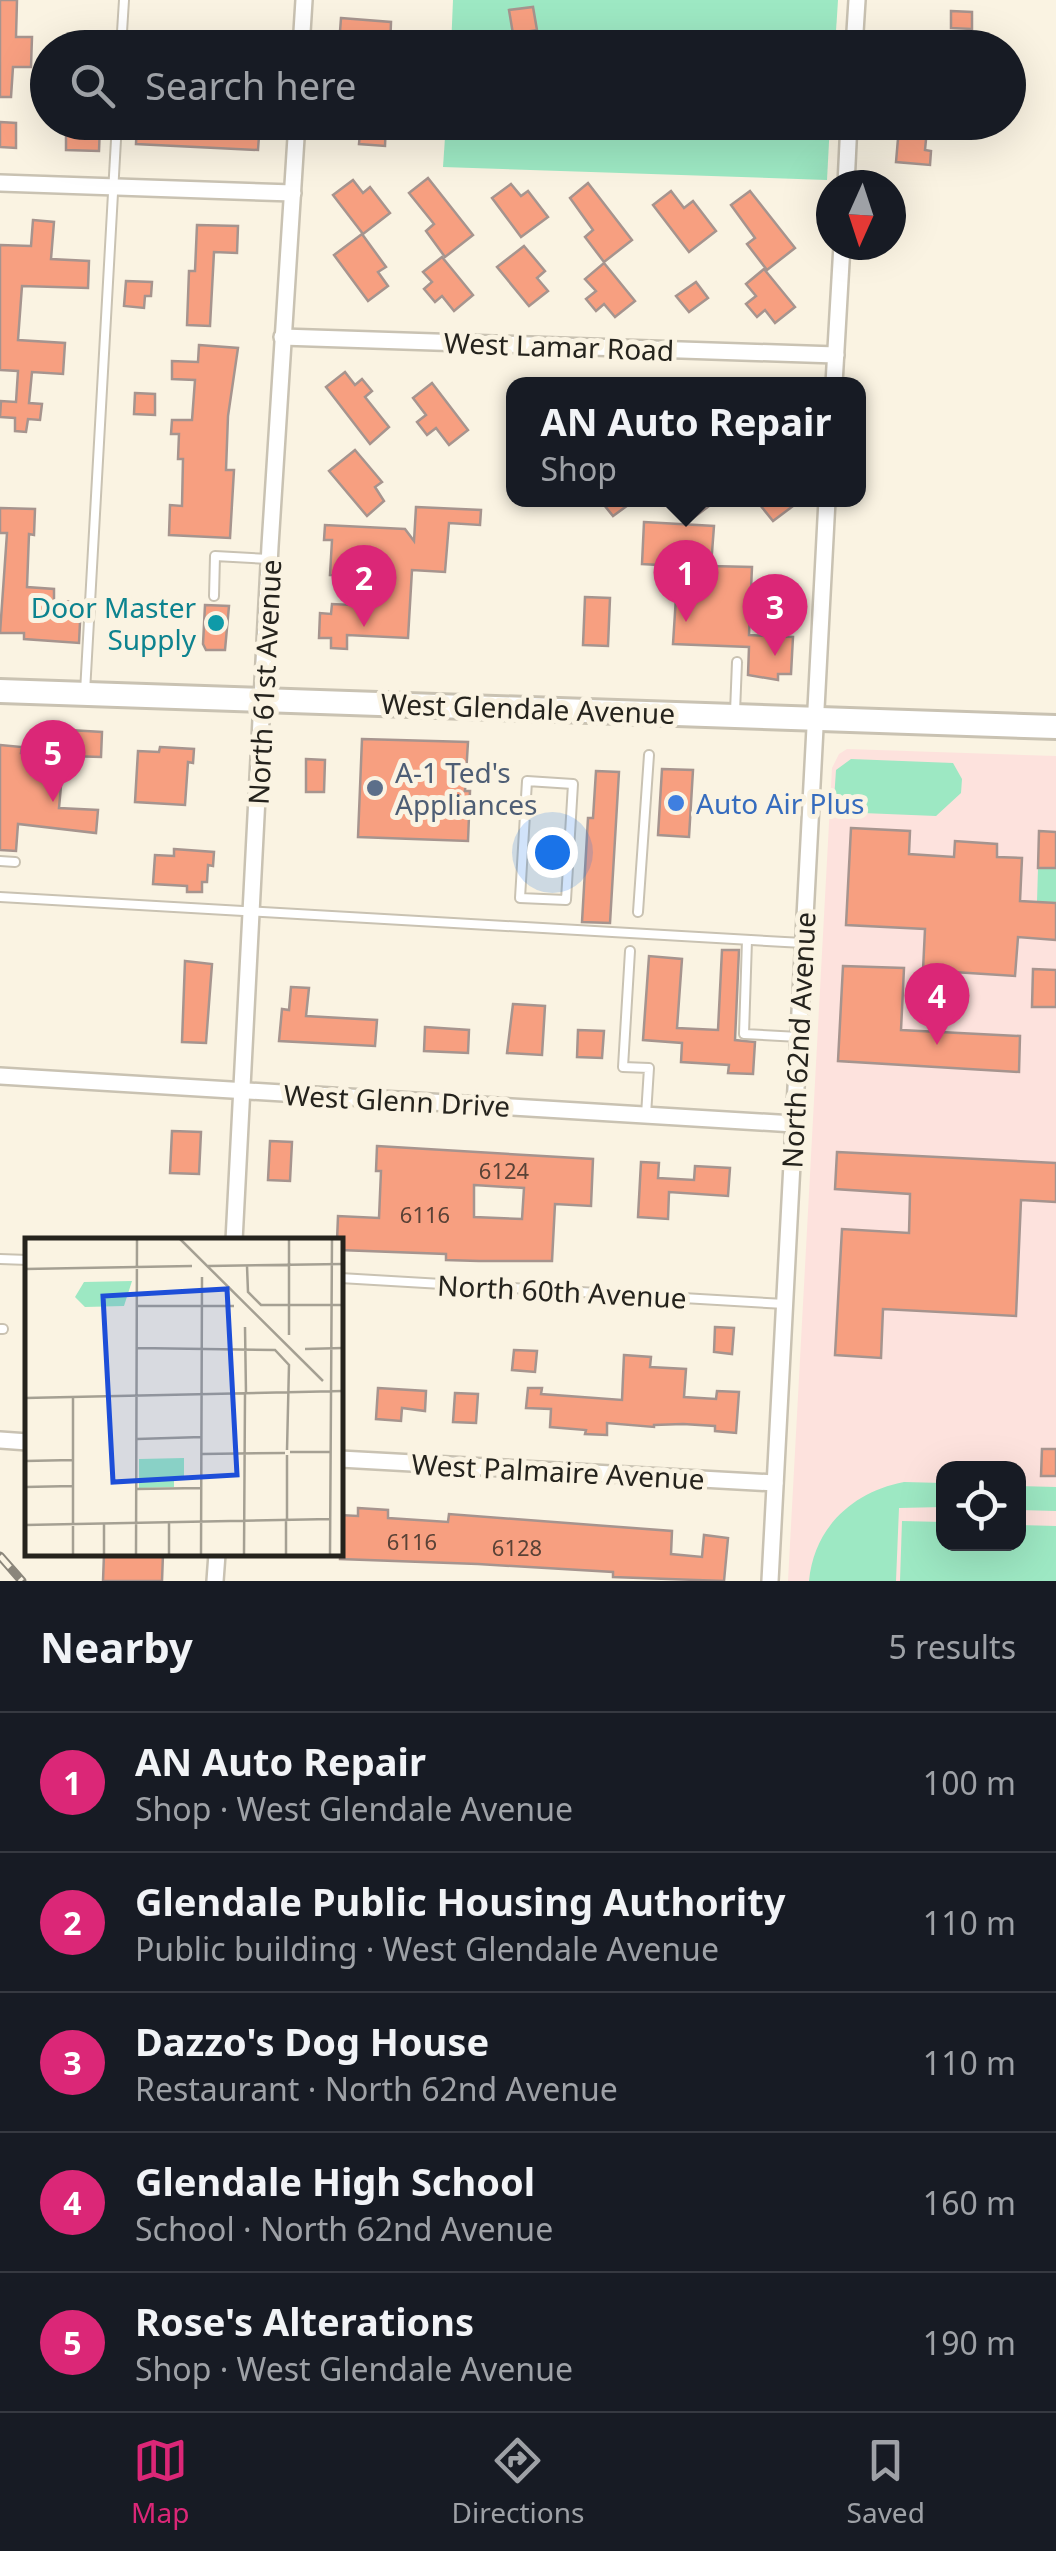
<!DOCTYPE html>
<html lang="en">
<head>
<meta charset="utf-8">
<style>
  :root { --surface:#171b24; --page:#242831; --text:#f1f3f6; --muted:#9ea1a6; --line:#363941; --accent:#db2777 }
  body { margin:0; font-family:"Noto Sans",sans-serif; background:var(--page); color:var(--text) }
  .controls { position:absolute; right:30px; bottom:30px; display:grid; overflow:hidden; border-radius:20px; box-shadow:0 10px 40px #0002 }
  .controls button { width:90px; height:90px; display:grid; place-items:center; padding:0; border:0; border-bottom:2px solid var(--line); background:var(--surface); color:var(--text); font:50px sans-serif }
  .compass { position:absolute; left:816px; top:170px; width:90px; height:90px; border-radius:50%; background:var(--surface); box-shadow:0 10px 40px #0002; rotate:183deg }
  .you { position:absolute; left:552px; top:852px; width:35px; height:35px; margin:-25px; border:8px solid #fff; border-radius:50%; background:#1a73e8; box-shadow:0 0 0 15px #1a73e833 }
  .badge { display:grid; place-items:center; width:65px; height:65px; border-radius:50%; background:var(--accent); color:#fff; font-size:32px; font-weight:700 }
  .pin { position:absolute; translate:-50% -82px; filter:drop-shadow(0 2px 5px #0008) }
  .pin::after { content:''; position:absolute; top:52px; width:35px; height:30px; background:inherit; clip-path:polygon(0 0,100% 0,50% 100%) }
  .popup { position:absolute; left:506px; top:377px; width:360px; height:130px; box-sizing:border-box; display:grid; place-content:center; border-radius:20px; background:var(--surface); filter:drop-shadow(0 2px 8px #0005); font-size:32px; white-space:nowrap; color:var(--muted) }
  .popup b { font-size:38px; color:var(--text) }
  .popup::after { content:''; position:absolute; left:50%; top:100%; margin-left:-20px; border:20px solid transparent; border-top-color:var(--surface) }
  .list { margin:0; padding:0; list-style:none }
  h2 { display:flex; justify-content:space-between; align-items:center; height:130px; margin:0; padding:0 40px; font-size:42px }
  h2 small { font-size:32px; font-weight:400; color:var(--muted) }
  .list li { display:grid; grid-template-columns:65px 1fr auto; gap:30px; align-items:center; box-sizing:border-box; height:140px; padding:0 40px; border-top:2px solid var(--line) }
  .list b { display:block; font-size:38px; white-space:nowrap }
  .list p { margin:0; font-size:32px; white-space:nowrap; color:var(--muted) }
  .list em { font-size:32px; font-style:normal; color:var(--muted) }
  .icon { flex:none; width:55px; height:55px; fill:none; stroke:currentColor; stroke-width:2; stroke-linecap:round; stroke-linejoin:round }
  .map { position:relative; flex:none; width:1056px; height:1581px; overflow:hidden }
  .search { position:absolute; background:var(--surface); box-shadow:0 10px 40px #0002; left:30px; right:30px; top:30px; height:110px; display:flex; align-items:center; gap:25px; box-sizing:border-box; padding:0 35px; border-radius:55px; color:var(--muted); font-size:38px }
  .sheet { height:830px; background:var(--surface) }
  nav { display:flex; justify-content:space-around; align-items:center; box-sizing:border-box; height:140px; border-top:2px solid var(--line); background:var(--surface); font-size:28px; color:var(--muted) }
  nav a { display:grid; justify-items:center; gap:5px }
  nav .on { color:var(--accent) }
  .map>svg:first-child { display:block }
  .education { fill:#fde2dd; fill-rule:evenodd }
  .green { fill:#9de8c3 }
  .building { fill:#f79f80; stroke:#a6948e; stroke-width:2.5; fill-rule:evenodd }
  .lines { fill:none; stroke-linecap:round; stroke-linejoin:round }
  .service-casing { stroke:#c9c2b2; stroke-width:12 }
  .minor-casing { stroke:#c9c2b2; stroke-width:20 }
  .secondary-casing { stroke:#c9c2b2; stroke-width:28 }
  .service { stroke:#fff; stroke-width:8 }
  .minor { stroke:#fff; stroke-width:15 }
  .secondary { stroke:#fff; stroke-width:22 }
  .rail-casing { stroke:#8b867b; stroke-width:9 }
  .rail { stroke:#faf3e2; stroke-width:5; stroke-dasharray:15; stroke-linecap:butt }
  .culture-dot { fill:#0f9aa8; stroke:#faf3e2; stroke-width:4 }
  .service-dot { fill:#5c6f8a; stroke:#faf3e2; stroke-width:4 }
  .shop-dot { fill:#3f7fe0; stroke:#faf3e2; stroke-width:4 }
  .labels { text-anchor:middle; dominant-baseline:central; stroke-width:10; stroke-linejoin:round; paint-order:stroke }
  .number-label { font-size:22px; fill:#5a4236 }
  .street-label { font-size:28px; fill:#25231d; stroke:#faf3e2 }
  .culture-label { font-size:28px; fill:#0d838f; stroke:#faf3e2; text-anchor:end }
  .service-label { font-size:28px; fill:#4e5e75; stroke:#faf3e2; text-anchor:start }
  .shop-label { font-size:28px; fill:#366cbe; stroke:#faf3e2; text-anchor:start }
  .inset-road { fill:none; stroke:#a5a093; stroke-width:2.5 }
  .view { fill:#1d4ed8; fill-opacity:0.15; stroke:#1d4ed8; stroke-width:5 }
  .inset-edge { fill:none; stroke:#25231d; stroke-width:5 }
</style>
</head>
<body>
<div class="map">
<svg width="1056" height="1581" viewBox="0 0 1056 1581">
  <rect width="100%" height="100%" fill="#faf3e2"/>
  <!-- education -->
  <path class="education" d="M 847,749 L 1056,756 L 1056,1581 L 788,1581 L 832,768 L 839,754 ZM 944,1468 L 1018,1468 L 1018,1544 L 944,1544 Z"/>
  <!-- green -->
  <g class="green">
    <path d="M 453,0 L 838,0 L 835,47 L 451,48 Z"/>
    <path d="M 446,123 L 830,123 L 827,180 L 443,167 Z"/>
    <path d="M 851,759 L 953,763 L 962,779 L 961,793 L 936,816 L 838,812 L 837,816 L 833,815 L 836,770 Z"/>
    <path d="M 1038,868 L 1056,869 L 1056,903 L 1037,902 Z"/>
    <path d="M 904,1482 L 943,1483 L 943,1507 L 899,1508 L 896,1581 L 809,1581 C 814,1528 852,1492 904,1482 Z"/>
    <path d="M 1018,1486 L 1056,1487 L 1056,1511 L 1019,1510 Z"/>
    <path d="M 902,1521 L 943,1522 L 944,1544 L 1018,1544 L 1019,1525 L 1056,1526 L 1056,1581 L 900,1581 Z"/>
  </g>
  <!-- building -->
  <g class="building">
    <path d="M 0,0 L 17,0 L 16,37 L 32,37 L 31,67 L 13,67 L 11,97 L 0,97 Z"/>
    <path d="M 533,7 L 537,30 L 513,34 L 509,10 Z"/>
    <path d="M 951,11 L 972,12 L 972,29 L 951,28 Z"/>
    <path d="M 341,18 L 391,22 L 390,48 L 339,45 Z"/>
    <path d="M 0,122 L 16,123 L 16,148 L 0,147 Z"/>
    <path d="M 137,122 L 260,122 L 258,150 L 136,144 Z"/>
    <path d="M 361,122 L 386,122 L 385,146 L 359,144 Z"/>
    <path d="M 66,125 L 100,125 L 99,151 L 66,150 Z"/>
    <path d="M 899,127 L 927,129 L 925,150 L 931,151 L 930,165 L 896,162 Z"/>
    <path d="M 428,178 L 473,235 L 445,257 L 426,231 L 434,224 L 409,193 Z"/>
    <path d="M 353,180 L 363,193 L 370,187 L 390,213 L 363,234 L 333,195 Z"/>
    <path d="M 588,183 L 632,240 L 604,262 L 585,237 L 593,230 L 570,198 Z"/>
    <path d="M 511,184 L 521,196 L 528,191 L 548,217 L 521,237 L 492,198 Z"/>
    <path d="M 671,191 L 684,208 L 693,201 L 716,231 L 689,252 L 653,205 Z"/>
    <path d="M 750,191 L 795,248 L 767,270 L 747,244 L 755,238 L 731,205 Z"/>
    <path d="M 33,220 L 54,222 L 51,259 L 89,261 L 88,288 L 22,286 L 18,340 L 65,343 L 63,374 L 32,372 L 29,403 L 42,404 L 40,420 L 28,419 L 26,432 L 15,431 L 15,418 L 0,417 L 1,401 L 16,402 L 18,371 L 0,370 L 0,245 L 31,246 Z"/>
    <path d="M 197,225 L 238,226 L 237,253 L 214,252 L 210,326 L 187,325 L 189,271 L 195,271 Z"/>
    <path d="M 362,234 L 386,267 L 378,272 L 388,286 L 368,301 L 334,255 Z"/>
    <path d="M 524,246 L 545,271 L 537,278 L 548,291 L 529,306 L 497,267 Z"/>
    <path d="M 442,257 L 473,295 L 454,311 L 442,296 L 435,302 L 424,289 L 432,282 L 423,272 Z"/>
    <path d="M 604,263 L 635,301 L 615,317 L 604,304 L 596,311 L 586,299 L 596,291 L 585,279 Z"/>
    <path d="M 764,269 L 795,307 L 775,323 L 765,310 L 757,317 L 746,304 L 756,296 L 746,284 Z"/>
    <path d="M 126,281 L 152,282 L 151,296 L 145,296 L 144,308 L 124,306 Z"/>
    <path d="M 696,282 L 708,298 L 689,312 L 676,296 Z"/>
    <path d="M 199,345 L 238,348 L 228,416 L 226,470 L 234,470 L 230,538 L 169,535 L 170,505 L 182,506 L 183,459 L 178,459 L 179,434 L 171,434 L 172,420 L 192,420 L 195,380 L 172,379 L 172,361 L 198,362 Z"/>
    <path d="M 345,372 L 355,385 L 362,379 L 372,391 L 365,397 L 389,427 L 370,444 L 326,387 Z"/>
    <path d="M 432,383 L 468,430 L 449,445 L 436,428 L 427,435 L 417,422 L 426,415 L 413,398 Z"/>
    <path d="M 135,393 L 155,394 L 155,415 L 134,414 Z"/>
    <path d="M 355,450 L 382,482 L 375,487 L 384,501 L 367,516 L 329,471 Z"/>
    <path d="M 600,500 L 635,500 L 613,516 Z"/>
    <path d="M 679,500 L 717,500 L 693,518 Z"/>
    <path d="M 756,500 L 801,500 L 773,521 Z"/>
    <path d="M 416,507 L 481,510 L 480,525 L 449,523 L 445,572 L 412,570 L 408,638 L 347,635 L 347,649 L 331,648 L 331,638 L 319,638 L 320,613 L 331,614 L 332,604 L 352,605 L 354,576 L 330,575 L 332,540 L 324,540 L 325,525 L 405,529 L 414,541 Z"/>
    <path d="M 0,508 L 35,509 L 34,535 L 29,534 L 27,587 L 54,589 L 54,601 L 81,602 L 79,643 L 24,639 L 24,633 L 0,633 L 7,533 L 0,533 Z"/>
    <path d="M 644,522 L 714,526 L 711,566 L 752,567 L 749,635 L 793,637 L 791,674 L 778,674 L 778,680 L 748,675 L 749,647 L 673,644 L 678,566 L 642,564 Z"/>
    <path d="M 585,597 L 610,598 L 608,646 L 583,645 Z"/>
    <path d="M 205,605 L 229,606 L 225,650 L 206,650 L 203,644 Z"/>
    <path d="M 69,730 L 102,732 L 101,757 L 68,756 Z"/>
    <path d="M 362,739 L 468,742 L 465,791 L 470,791 L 468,841 L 358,837 Z"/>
    <path d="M 0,745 L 22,747 L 21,753 L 64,753 L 59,808 L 98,810 L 96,833 L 18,824 L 16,851 L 0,850 Z"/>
    <path d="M 160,747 L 194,749 L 193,763 L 188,762 L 185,805 L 135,802 L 138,751 L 159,752 Z"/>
    <path d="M 306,759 L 325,760 L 324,792 L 306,792 Z"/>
    <path d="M 662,769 L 693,770 L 689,837 L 658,835 Z"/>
    <path d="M 596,771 L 619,772 L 610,923 L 582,922 L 588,818 L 593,818 Z"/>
    <path d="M 851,828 L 910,831 L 909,854 L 954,857 L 955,841 L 997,844 L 997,857 L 1022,858 L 1020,901 L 1056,903 L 1056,940 L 1018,937 L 1015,976 L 923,970 L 925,929 L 846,925 Z"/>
    <path d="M 1039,831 L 1056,832 L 1056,868 L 1038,868 Z"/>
    <path d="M 174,849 L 214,852 L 213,866 L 208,865 L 207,882 L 202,882 L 202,892 L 187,892 L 187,886 L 153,884 L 155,855 L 174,856 Z"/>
    <path d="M 722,950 L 739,950 L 735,1040 L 755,1042 L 753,1074 L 728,1073 L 729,1065 L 681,1062 L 682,1043 L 643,1040 L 649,956 L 682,959 L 677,1028 L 718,1030 Z"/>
    <path d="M 185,961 L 212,964 L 206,1043 L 182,1042 Z"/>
    <path d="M 843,966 L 904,968 L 901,1030 L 1020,1036 L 1019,1072 L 838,1061 Z"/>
    <path d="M 1033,969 L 1056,970 L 1056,1007 L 1032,1007 Z"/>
    <path d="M 291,987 L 309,988 L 306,1016 L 377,1020 L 375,1046 L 279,1041 L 282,1009 L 289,1010 Z"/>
    <path d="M 513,1004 L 545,1006 L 542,1055 L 507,1053 Z"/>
    <path d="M 425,1027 L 469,1030 L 468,1053 L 424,1051 Z"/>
    <path d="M 578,1030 L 604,1031 L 602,1058 L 577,1057 Z"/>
    <path d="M 172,1131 L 201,1132 L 199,1174 L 170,1173 Z"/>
    <path d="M 270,1141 L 292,1142 L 290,1181 L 268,1180 Z"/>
    <path d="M 377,1146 L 593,1159 L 591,1206 L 555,1204 L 552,1261 L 479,1261 L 446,1260 L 446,1254 L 340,1250 L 340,1241 L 337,1241 L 338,1216 L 379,1218 L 381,1171 L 376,1171 ZM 474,1185 L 524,1188 L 522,1219 L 474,1217 Z"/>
    <path d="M 837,1152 L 1056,1163 L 1056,1202 L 1021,1200 L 1016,1316 L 883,1309 L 881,1358 L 835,1355 L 842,1229 L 909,1233 L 910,1194 L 835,1189 Z"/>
    <path d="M 641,1162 L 659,1163 L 658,1178 L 694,1180 L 695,1166 L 730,1168 L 728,1196 L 669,1192 L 668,1219 L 638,1217 Z"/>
    <path d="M 715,1327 L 734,1328 L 732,1354 L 714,1352 Z"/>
    <path d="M 514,1350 L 537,1351 L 535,1372 L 512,1370 Z"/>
    <path d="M 624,1355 L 651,1357 L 650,1367 L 686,1369 L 684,1397 L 716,1399 L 717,1391 L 739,1392 L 736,1433 L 715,1431 L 715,1426 L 683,1424 L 654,1425 L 654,1427 L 607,1423 L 607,1435 L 585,1434 L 586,1430 L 550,1427 L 551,1409 L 526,1408 L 528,1388 L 542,1388 L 541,1394 L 622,1400 Z"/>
    <path d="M 378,1388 L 426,1391 L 425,1411 L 402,1408 L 401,1421 L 376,1419 Z"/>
    <path d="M 455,1393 L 478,1394 L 476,1423 L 453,1422 Z"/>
    <path d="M 1042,1449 L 1056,1449 L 1056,1476 L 1041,1476 Z"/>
    <path d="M 358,1508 L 388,1510 L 388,1518 L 448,1522 L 449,1514 L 672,1531 L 671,1554 L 702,1557 L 704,1535 L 728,1538 L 724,1581 L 613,1577 L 613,1572 L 478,1564 L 340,1559 L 340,1515 L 358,1516 Z"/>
    <path d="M 104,1554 L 163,1554 L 162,1581 L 103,1581 Z"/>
  </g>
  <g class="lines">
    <defs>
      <g id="service">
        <path d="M 121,48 L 124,0"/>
        <path d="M 214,596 L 215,556 L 269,559"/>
        <path d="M 85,692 L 117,122"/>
        <path d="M 735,712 L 737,662"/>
        <path d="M 527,781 L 573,784 L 566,900 L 520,898 Z"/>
        <path d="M 0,861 L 15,862"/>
        <path d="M 0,897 L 803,943"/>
        <path d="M 638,912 L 649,755"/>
        <path d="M 747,940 L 744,1034 L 799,1037"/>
        <path d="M 630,951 L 623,1067 L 649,1068 L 646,1115"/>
        <path d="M 0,1259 L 28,1260"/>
        <path d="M 340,1278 L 785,1304"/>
        <path d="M 0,1329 L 3,1329"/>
      </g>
      <g id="minor">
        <path d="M 301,48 L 304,0"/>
        <path d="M 854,48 L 857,0"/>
        <path d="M 0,183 L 293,193"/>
        <path d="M 846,185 L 849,122"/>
        <path d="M 282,337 L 836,355"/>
        <path d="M 834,384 L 842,245"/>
        <path d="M 0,1076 L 794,1124"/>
        <path d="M 234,1241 L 270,546 L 297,122"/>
        <path d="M 0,1440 L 28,1442"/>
        <path d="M 340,1459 L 775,1483"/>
        <path d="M 215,1581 L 217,1554"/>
        <path d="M 770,1581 L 827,500"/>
      </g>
      <path id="secondary" d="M 0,691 L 1056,727"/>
    </defs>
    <!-- service casing -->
    <use href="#service" class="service-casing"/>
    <!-- minor casing -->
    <use href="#minor" class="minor-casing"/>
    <!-- secondary casing -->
    <use href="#secondary" class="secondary-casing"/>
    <!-- service -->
    <use href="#service" class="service"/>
    <!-- minor -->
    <use href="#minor" class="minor"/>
    <!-- secondary -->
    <use href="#secondary" class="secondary"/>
    <defs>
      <path id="rail" d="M 0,1556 L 22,1581"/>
    </defs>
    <!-- rail casing -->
    <use href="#rail" class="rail-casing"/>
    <!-- rail -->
    <use href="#rail" class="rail"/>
  </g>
  <!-- markers -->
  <circle class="culture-dot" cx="216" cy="623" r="10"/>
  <circle class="service-dot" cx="375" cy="788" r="10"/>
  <circle class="shop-dot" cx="676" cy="803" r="10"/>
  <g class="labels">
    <!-- number labels -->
    <g class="number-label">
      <text x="504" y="1170">6124</text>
      <text x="425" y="1214">6116</text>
      <text x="412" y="1541">6116</text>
      <text x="517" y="1547">6128</text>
    </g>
    <!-- street labels -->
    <g class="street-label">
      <text transform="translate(559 346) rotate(2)">West Lamar Road</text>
      <text transform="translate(264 682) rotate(-87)">North 61st Avenue</text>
      <text transform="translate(528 708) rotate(2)">West Glendale Avenue</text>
      <text transform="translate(798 1040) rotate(-87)">North 62nd Avenue</text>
      <text transform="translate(397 1100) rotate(3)">West Glenn Drive</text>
      <text transform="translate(562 1291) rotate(3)">North 60th Avenue</text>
      <text transform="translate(558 1471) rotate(3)">West Palmaire Avenue</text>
    </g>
    <!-- culture labels -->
    <g class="culture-label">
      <text x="196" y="607">Door Master<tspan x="196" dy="32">Supply</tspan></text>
    </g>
    <!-- service labels -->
    <g class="service-label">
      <text x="395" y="772">A-1 Ted's<tspan x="395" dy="32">Appliances</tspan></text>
    </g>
    <!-- shop labels -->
    <g class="shop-label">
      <text x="696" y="803">Auto Air Plus</text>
    </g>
  </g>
  <!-- overview -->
  <g transform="translate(25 1238)">
    <rect width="318" height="318" fill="#faf3e2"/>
    <path d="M 107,43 L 99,68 L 60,69 L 50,59 L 59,44 ZM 159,220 L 159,241 L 149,241 L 149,249 L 114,250 L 114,221 Z" fill="#9de8c3"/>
    <path class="inset-road" d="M 155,1 L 298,143M 183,28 L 318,26M 222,28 L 223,54 L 236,67 L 318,67M 0,31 L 167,28M 112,68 L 209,68M 220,89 L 221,156M 264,97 L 264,1M 112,110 L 250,112 L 264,127 L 262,212M 280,111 L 318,110M 0,160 L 318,153M 48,160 L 48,317M 112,201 L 177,199M 265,214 L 306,214M 177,216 L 260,215M 0,223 L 48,222M 0,249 L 48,248M 111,251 L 176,250M 262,282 L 262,217M 79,285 L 79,317M 0,287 L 306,281M 111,317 L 112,1M 144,317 L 144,285M 176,317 L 177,39M 219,317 L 220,156M 261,317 L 261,282M 305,317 L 307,1"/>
    <path class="view" d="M 202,51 L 212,237 L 88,244 L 78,58 Z"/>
    <rect width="318" height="318" class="inset-edge"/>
  </g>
</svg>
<div class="controls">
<button><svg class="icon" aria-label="locate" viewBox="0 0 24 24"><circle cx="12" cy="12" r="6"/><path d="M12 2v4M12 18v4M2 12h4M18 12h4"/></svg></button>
</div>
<svg class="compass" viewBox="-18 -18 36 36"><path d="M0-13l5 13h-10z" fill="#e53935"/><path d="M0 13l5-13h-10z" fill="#9ea1a6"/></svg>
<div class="you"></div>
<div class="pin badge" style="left:686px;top:622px">1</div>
<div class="popup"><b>AN Auto Repair</b>Shop</div>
<div class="pin badge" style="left:364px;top:627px">2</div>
<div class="pin badge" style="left:775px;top:656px">3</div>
<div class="pin badge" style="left:937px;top:1045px">4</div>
<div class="pin badge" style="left:53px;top:802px">5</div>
<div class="search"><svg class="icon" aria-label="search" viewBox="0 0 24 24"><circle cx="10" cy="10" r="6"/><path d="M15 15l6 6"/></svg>Search here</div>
</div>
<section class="sheet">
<h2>Nearby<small>5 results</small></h2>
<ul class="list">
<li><span class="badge">1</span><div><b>AN Auto Repair</b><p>Shop · West Glendale Avenue</p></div><em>100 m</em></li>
<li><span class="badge">2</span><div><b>Glendale Public Housing Authority</b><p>Public building · West Glendale Avenue</p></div><em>110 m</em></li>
<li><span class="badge">3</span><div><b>Dazzo's Dog House</b><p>Restaurant · North 62nd Avenue</p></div><em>110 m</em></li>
<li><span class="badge">4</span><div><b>Glendale High School</b><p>School · North 62nd Avenue</p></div><em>160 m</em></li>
<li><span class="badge">5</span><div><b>Rose's Alterations</b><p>Shop · West Glendale Avenue</p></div><em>190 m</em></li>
</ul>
</section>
<nav>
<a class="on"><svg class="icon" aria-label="map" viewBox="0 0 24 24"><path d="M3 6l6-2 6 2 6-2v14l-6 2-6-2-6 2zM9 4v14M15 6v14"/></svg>Map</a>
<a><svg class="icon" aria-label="directions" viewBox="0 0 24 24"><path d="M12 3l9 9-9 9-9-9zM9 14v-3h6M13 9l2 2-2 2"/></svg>Directions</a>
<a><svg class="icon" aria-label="saved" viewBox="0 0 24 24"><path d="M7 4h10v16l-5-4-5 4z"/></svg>Saved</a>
</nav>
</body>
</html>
